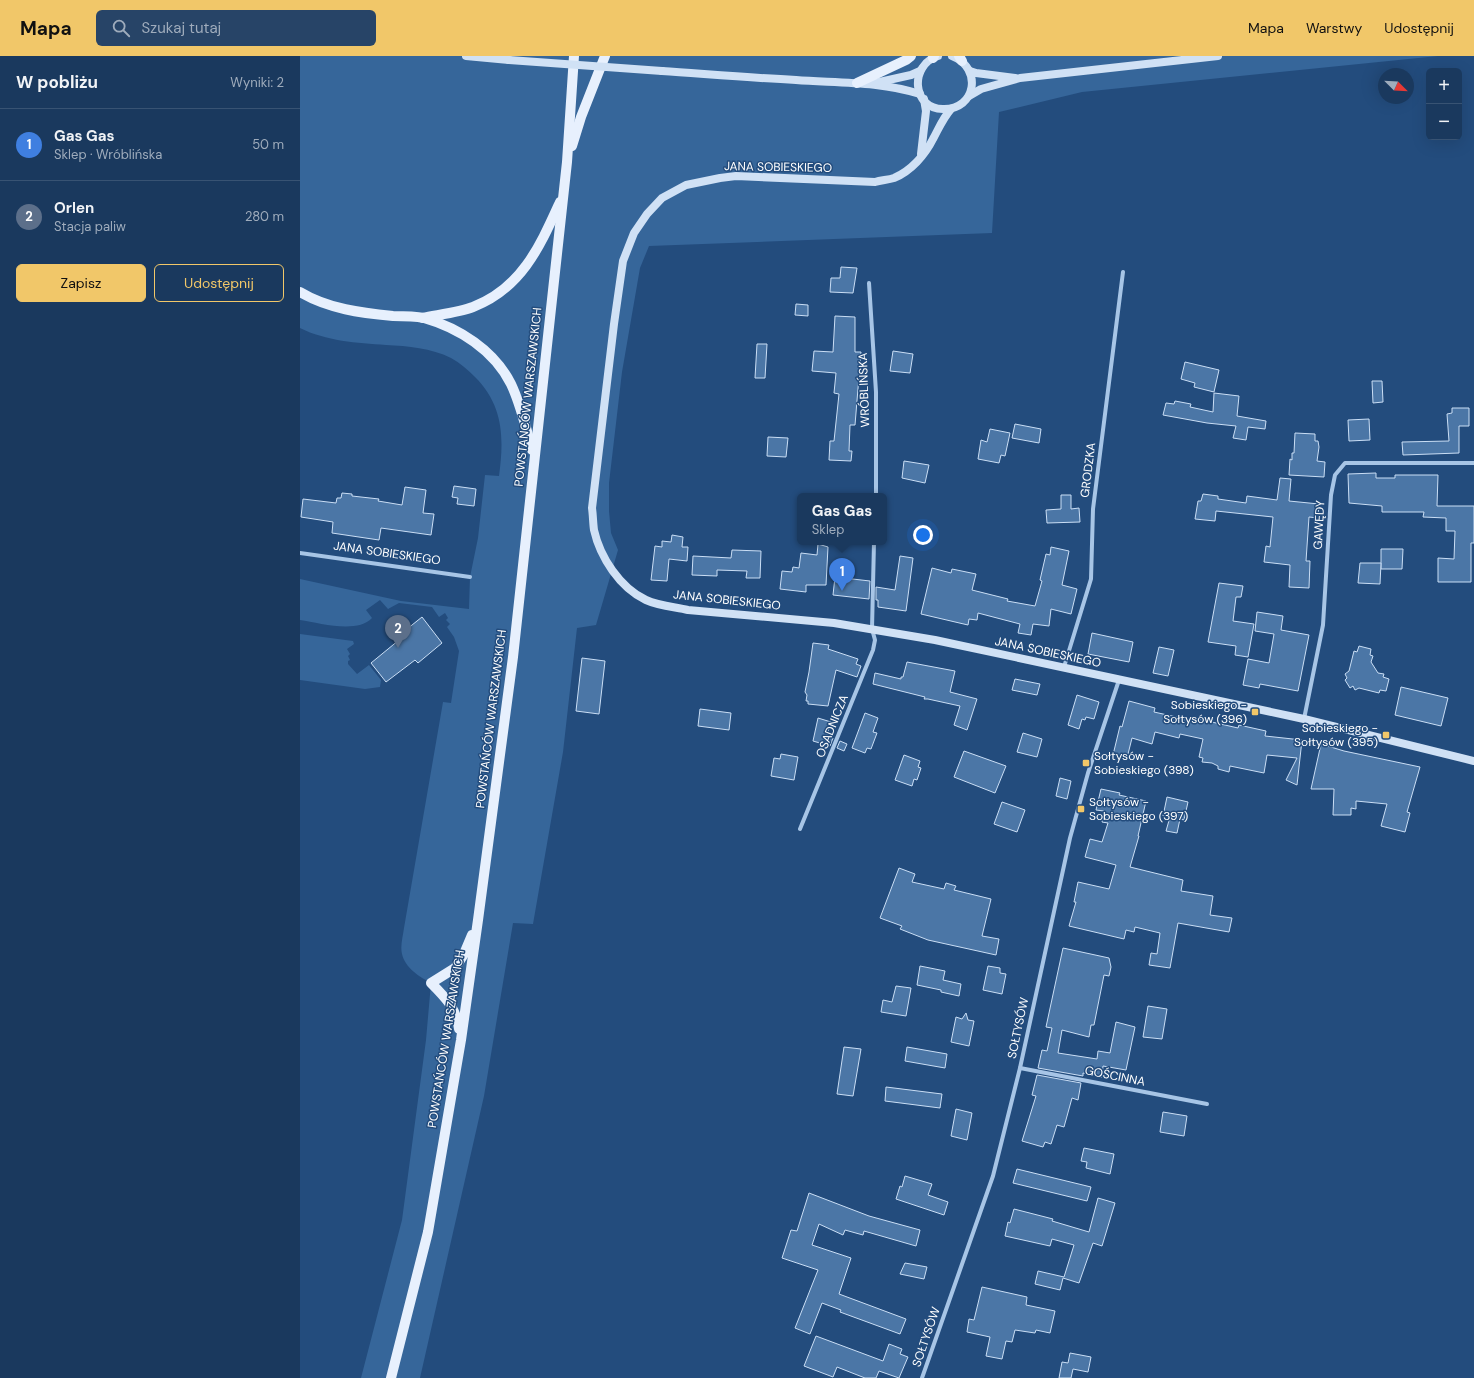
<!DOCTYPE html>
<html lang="pl">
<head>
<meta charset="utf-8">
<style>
  :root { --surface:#1a395e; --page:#274467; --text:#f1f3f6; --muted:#9facbc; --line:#385373; --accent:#f1c769 }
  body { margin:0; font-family:"DM Sans",sans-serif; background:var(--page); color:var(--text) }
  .controls { position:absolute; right:12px; top:12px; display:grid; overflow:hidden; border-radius:6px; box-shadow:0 4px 16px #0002 }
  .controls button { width:36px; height:36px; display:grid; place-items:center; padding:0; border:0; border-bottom:1px solid var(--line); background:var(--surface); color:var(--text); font:20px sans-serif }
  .compass { position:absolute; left:1078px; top:12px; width:36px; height:36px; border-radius:50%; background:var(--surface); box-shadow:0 4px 16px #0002; rotate:114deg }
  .you { position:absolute; left:623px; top:479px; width:14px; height:14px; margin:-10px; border:3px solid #fff; border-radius:50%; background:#1a73e8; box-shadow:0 0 0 6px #1a73e833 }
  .badge { display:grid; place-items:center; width:26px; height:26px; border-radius:50%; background:var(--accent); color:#fff; font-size:13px; font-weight:700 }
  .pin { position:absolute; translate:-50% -33px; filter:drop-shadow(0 1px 2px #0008) }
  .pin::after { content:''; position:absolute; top:21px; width:14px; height:12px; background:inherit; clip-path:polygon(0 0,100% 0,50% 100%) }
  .popup { position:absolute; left:497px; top:437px; width:90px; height:52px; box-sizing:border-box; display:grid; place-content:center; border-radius:6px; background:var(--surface); filter:drop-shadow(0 1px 3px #0005); font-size:13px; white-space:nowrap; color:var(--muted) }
  .popup b { font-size:15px; color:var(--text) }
  .popup::after { content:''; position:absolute; left:50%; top:100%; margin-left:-8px; border:8px solid transparent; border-top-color:var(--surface) }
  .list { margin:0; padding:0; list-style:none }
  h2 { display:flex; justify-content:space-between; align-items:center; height:52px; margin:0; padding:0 16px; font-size:17px }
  h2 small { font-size:13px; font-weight:400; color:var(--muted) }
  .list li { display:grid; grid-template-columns:26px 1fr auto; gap:12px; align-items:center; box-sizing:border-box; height:72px; padding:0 16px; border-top:1px solid var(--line) }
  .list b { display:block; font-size:15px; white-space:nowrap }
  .list p { margin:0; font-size:13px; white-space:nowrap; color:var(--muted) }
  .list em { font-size:13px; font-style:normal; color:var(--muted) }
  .actions { display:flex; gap:8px; padding:12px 16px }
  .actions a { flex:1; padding:9px 0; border:1px solid var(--accent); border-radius:6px; text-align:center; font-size:14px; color:var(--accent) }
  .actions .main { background:var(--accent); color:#111 }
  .icon { flex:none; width:22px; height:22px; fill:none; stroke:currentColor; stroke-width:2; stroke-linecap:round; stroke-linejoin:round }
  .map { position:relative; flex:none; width:1174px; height:1322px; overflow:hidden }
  header { display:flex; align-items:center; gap:24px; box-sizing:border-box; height:56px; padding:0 20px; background:var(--accent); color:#111 }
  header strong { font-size:19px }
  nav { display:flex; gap:22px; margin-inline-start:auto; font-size:14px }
  .search { width:280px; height:36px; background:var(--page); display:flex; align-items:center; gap:10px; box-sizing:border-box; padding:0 14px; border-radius:6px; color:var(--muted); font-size:15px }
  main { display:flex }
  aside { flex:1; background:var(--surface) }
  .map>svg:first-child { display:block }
  .green { fill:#36669a }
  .building { fill:#4b76a6; stroke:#cadef5 }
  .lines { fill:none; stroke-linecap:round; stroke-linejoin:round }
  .street { stroke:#a7c5e6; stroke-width:4 }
  .secondary { stroke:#d0e1f5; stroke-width:8 }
  .primary { stroke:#e7f0fd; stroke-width:10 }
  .secondary-bridge { stroke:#d0e1f5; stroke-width:8 }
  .poi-dot { fill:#f1c769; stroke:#234c7d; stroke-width:1.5 }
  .labels { text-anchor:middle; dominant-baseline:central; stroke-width:3; stroke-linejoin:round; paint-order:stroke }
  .street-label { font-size:12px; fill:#fff; stroke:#234c7d }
  .poi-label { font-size:12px; fill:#fff; stroke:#234c7d; text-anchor:end }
</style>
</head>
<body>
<header>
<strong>Mapa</strong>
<div class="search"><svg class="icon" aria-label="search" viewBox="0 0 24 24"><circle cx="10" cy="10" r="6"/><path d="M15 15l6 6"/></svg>Szukaj tutaj</div>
<nav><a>Mapa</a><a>Warstwy</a><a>Udostępnij</a></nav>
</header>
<main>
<aside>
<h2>W pobliżu<small>Wyniki: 2</small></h2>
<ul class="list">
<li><span class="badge" style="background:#3f7fe0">1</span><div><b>Gas Gas</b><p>Sklep · Wróblińska</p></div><em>50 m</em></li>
<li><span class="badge" style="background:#5c6f8a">2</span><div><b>Orlen</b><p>Stacja paliw</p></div><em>280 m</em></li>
</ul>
<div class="actions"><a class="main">Zapisz</a><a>Udostępnij</a></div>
</aside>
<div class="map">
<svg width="1174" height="1322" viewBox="0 0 1174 1322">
  <rect width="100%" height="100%" fill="#234c7d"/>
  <!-- green -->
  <g class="green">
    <path d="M 0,0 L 1138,0 L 782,36 L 699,56 L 692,177 L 349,190 L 340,212 L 322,316 L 309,427 L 309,455 L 311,477 L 318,494 L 296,569 L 277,572 L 263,696 L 233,868 L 213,867 L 184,1040 L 120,1322 L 61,1322 L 102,1164 L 126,984 L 131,927 C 120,921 105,912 102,898 C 100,890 103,880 104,872 L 143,646 L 151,647 L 159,595 L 154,581 L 147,571 L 150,568 L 146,564 L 148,562 L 145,557 L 139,561 L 132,551 L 99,547 L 88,553 L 80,544 L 66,554 L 72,562 C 57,578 20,567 0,564 L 0,523 L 101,545 L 169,553 L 170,521 L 178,482 L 185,419 L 199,420 C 204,383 204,350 175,321 C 168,314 160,307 151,302 C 131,292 108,290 86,289 C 57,287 26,285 0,272 Z"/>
    <path d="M 0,578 L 53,585 L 54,588 L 47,593 L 50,598 L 48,600 L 50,604 L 48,605 L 48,608 L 57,618 L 69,609 L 81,624 L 80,631 L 65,633 L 0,624 Z"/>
  </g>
  <!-- building -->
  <g class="building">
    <path d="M 541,211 L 557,212 L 553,237 L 530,236 L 531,222 L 540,222 Z"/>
    <path d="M 496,248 L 508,249 L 508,260 L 495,259 Z"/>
    <path d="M 535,260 L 555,261 L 555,296 L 561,296 L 555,369 L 550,369 L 549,395 L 552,395 L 551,405 L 529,404 L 530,385 L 534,385 L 539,338 L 534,337 L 536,317 L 512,315 L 514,295 L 533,296 Z"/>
    <path d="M 457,288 L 467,288 L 465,322 L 455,322 Z"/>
    <path d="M 593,295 L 613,298 L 610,317 L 590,315 Z"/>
    <path d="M 885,306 L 919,314 L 914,336 L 894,331 L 895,327 L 881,323 Z"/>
    <path d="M 1072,325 L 1082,325 L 1083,346 L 1073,347 Z"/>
    <path d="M 914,337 L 939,340 L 937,360 L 966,365 L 965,373 L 948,371 L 946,384 L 933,382 L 936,370 L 907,367 L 863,359 L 866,347 L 874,348 L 875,345 L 891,348 L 890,351 L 913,356 Z"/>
    <path d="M 1152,352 L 1169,352 L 1169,370 L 1159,370 L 1159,397 L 1103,399 L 1102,386 L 1149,385 L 1147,358 L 1152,357 Z"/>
    <path d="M 1069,363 L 1070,384 L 1049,385 L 1048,364 Z"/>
    <path d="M 715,368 L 741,373 L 739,387 L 712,382 Z"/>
    <path d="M 690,373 L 710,377 L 705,400 L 701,399 L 699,407 L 678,403 L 681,384 L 687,386 Z"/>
    <path d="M 995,377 L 1015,378 L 1015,385 L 1018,385 L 1019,391 L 1017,405 L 1025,406 L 1024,421 L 989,419 L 990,403 L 992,404 L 992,397 L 994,397 Z"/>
    <path d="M 468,381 L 488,382 L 486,401 L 467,400 Z"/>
    <path d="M 604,405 L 629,409 L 625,427 L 602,422 Z"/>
    <path d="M 1076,417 L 1076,422 L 1095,422 L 1095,419 L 1138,419 L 1137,450 L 1174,450 L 1174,487 L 1171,487 L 1171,526 L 1138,526 L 1138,502 L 1154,503 L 1155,475 L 1146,475 L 1146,462 L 1123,461 L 1124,456 L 1082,456 L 1082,450 L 1049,447 L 1048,418 Z"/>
    <path d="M 980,422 L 991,423 L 989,445 L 1019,448 L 1018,462 L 1009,461 L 1006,505 L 1010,505 L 1009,532 L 989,531 L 990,509 L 964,506 L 966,490 L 970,491 L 973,461 L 916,455 L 915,465 L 895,463 L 898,445 L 901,445 L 903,438 L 918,440 L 918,443 L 946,447 L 947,440 L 977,444 Z"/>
    <path d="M 154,430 L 176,433 L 174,450 L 157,448 L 158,442 L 152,441 Z"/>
    <path d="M 105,431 L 126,434 L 123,457 L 134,458 L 131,479 L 81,472 L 79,484 L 32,477 L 33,466 L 1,461 L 3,443 L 36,447 L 37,442 L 41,442 L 42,437 L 52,438 L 52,440 L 79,443 L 78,445 L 102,449 Z"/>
    <path d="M 761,439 L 771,439 L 771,453 L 779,452 L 780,466 L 747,467 L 746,454 L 761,453 Z"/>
    <path d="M 372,479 L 383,481 L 382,491 L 388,491 L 387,505 L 369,503 L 367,525 L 351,524 L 355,490 L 362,491 L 362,485 L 371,486 Z"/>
    <path d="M 518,488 L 528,491 L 526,529 L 506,529 L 506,536 L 480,533 L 482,515 L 492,516 L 493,511 L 499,512 L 501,497 L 517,499 Z"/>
    <path d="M 751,491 L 769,495 L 762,529 L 777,533 L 771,558 L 751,553 L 749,570 L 733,568 L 731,579 L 718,577 L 720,568 L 678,557 L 677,564 L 669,563 L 668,569 L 621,558 L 632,512 L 651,517 L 652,513 L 676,518 L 672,534 L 708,543 L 707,545 L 735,550 L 742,525 L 740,524 L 746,498 L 750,499 Z"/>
    <path d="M 1081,493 L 1103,493 L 1102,513 L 1081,513 Z"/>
    <path d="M 432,494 L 461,495 L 460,522 L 446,522 L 447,515 L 417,514 L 417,520 L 392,519 L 393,500 L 431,502 Z"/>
    <path d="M 600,500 L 613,502 L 606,555 L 578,551 L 578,544 L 576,544 L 576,531 L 595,534 Z"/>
    <path d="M 1060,507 L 1081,507 L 1080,528 L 1058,527 Z"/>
    <path d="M 535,521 L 570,525 L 569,543 L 533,539 Z"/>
    <path d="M 919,527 L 943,530 L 941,541 L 936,541 L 933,565 L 954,568 L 948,601 L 935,599 L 936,590 L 908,586 Z"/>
    <path d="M 957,556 L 983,560 L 981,574 L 1009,579 L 998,635 L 960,628 L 959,632 L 943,629 L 948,603 L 969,607 L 974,578 L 955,575 Z"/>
    <path d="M 122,561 L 142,587 L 118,607 L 115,604 L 86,626 L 71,607 L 99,584 L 97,581 Z"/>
    <path d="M 792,577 L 833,586 L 829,606 L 788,598 Z"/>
    <path d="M 513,587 L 529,589 L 528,593 L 558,603 L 556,608 L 561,610 L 557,621 L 536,614 L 528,650 L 508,648 L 508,645 L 506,645 L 507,639 L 505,636 L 509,616 Z"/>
    <path d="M 1059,590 L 1071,593 L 1070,599 L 1073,600 L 1071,606 L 1078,617 L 1084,618 L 1083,621 L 1089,623 L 1086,635 L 1080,634 L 1079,637 L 1059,632 L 1055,634 L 1053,630 L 1050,632 L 1045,624 L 1047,622 L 1045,618 L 1049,615 L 1054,595 L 1057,596 Z"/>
    <path d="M 859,591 L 874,594 L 868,620 L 853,617 Z"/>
    <path d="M 282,602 L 305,605 L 299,658 L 276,655 Z"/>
    <path d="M 607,606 L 655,615 L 650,636 L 677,643 L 667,674 L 654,669 L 660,650 L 628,643 L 624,643 L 625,641 L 573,628 L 575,617 L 601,623 L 601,621 L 603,621 Z"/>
    <path d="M 715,623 L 740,628 L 737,639 L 712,634 Z"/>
    <path d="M 1101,631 L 1148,642 L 1141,670 L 1095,659 Z"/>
    <path d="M 777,639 L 799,646 L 794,663 L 786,661 L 785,664 L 782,663 L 779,673 L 768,669 Z"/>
    <path d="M 829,645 L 855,652 L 854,656 L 890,664 L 890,661 L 938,672 L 939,669 L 966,675 L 965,680 L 1002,684 L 997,729 L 986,724 L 997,702 L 967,699 L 964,717 L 930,710 L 929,716 L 918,713 L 918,710 L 912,707 L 902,706 L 903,702 L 899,701 L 903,683 L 880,678 L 879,682 L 855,676 L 852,688 L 832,682 L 827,702 L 813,699 L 820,670 L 822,671 Z"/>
    <path d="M 400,653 L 431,657 L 429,674 L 398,670 Z"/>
    <path d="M 565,657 L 578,662 L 573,676 L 577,677 L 571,693 L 567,692 L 565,697 L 552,692 Z"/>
    <path d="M 518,662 L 531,666 L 527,679 L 533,682 L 530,690 L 513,685 Z"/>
    <path d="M 723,677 L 742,683 L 737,701 L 717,696 Z"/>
    <path d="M 540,685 L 547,688 L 544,695 L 537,692 Z"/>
    <path d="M 1021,688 L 1044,695 L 1120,711 L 1107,756 L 1110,757 L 1105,776 L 1081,770 L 1087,748 L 1056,745 L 1056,753 L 1051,752 L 1051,759 L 1033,759 L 1034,733 L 1011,733 Z"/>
    <path d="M 664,695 L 706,710 L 695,737 L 654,721 Z"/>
    <path d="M 481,698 L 498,701 L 494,724 L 471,720 L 474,702 L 480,703 Z"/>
    <path d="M 604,699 L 620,705 L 618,711 L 621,712 L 617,724 L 614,723 L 612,730 L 595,724 Z"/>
    <path d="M 760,722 L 771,725 L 767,743 L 756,740 Z"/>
    <path d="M 801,733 L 820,737 L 819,739 L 846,745 L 838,780 L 839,780 L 830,811 L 883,824 L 881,835 L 913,840 L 910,859 L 932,862 L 929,876 L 878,867 L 870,912 L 849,909 L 851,897 L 857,898 L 860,877 L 835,871 L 834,876 L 826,874 L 824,883 L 769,870 L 776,846 L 774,846 L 778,826 L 809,833 L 816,809 L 785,801 L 790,783 L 802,786 L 808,767 L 802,766 L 804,755 L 796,754 Z"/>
    <path d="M 867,741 L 888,746 L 884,764 L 880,763 L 877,777 L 866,775 L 870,761 L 863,760 Z"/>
    <path d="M 702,746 L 725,754 L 717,776 L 694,768 Z"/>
    <path d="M 599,812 L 615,818 L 612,826 L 644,833 L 646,827 L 656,830 L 654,834 L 691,843 L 682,880 L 699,883 L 696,899 L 628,884 L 600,873 L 602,870 L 580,862 Z"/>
    <path d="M 763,892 L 809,902 L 811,911 L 809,920 L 804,919 L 794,969 L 791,969 L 789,981 L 762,974 L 758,997 L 797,1003 L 798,995 L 810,997 L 816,966 L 835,971 L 826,1014 L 803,1010 L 802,1021 L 783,1017 L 783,1020 L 738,1012 L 742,994 L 747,995 L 752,972 L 746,971 Z"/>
    <path d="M 620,910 L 645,915 L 643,924 L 661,928 L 659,940 L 641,936 L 641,934 L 617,929 Z"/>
    <path d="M 688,910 L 700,912 L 700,917 L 706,918 L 702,938 L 683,934 Z"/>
    <path d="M 596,930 L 611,932 L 606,960 L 581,956 L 583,944 L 592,946 Z"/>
    <path d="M 848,950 L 867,953 L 862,983 L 843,981 Z"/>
    <path d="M 666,957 L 668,964 L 674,965 L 669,990 L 651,986 L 656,961 L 662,963 Z"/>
    <path d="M 544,991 L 561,993 L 553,1040 L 537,1038 Z"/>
    <path d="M 607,991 L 647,998 L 645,1012 L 605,1005 Z"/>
    <path d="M 737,1019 L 781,1027 L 778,1044 L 772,1042 L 764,1071 L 757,1069 L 751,1088 L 745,1086 L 743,1091 L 722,1085 L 736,1040 L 732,1039 Z"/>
    <path d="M 586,1031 L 642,1038 L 640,1052 L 585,1045 Z"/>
    <path d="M 656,1053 L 672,1057 L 667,1084 L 651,1080 Z"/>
    <path d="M 863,1056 L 887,1060 L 884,1080 L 860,1076 Z"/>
    <path d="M 784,1092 L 814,1098 L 810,1118 L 786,1112 L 787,1106 L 781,1105 Z"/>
    <path d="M 717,1113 L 791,1131 L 787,1145 L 713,1127 Z"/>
    <path d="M 605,1120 L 632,1128 L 628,1139 L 648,1146 L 644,1159 L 596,1143 L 600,1130 L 602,1131 Z"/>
    <path d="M 509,1137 L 569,1160 L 620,1174 L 616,1190 L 564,1175 L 563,1179 L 545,1174 L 543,1179 L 519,1168 L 512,1189 L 551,1202 L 539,1238 L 606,1263 L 600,1278 L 540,1256 L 541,1254 L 522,1247 L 510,1278 L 495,1272 L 518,1214 L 482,1202 L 491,1174 L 497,1175 Z"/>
    <path d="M 798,1142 L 815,1147 L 802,1190 L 793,1187 L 779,1227 L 763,1222 L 760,1234 L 735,1228 L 738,1215 L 764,1221 L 774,1189 L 752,1183 L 750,1190 L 705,1180 L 708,1166 L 710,1167 L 714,1153 L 753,1163 L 752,1165 L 789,1176 Z"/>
    <path d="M 605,1207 L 627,1211 L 624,1223 L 600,1218 Z"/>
    <path d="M 682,1231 L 727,1241 L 726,1249 L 755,1255 L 750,1277 L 736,1274 L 735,1277 L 715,1274 L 712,1286 L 706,1285 L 702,1303 L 686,1300 L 690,1281 L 667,1276 L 669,1263 L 674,1264 Z"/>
    <path d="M 516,1280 L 583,1305 L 589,1288 L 602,1293 L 600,1298 L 608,1301 L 599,1322 L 579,1315 L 576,1322 L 565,1322 L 537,1311 L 533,1321 L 504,1310 Z"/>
    <path d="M 770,1297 L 791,1301 L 788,1316 L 773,1313 L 771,1322 L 759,1322 L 762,1306 L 768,1307 Z"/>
  </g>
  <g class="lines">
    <!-- street -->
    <g class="street">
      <path d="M 569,227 L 576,336 L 576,440"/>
      <path d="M 0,497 L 170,521"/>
      <path d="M 764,611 L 791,523 L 793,453 L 823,216"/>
      <path d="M 1004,663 L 1023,569 L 1031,439 L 1035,419 L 1045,407 L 1174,407"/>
      <path d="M 500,773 L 573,594 L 575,584 L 572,573 L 574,486"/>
      <path d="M 720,1012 L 907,1048"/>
      <path d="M 622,1322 L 693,1120 L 720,1012 L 770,782 L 788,717 L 819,624"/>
    </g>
    <!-- secondary -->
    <g class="secondary">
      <path d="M 166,0 L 209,4"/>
      <path d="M 638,0 C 609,9 612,53 643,53 C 676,54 683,12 652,0"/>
      <path d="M 362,15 C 406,18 451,22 496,24 C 537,27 580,25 620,38"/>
      <path d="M 670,15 L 676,17 L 715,22"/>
      <path d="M 575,27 L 611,19 L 620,15"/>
      <path d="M 669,40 L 681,33 L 720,22 L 918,0"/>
      <path d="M 651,53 C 643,62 639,72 633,83 C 625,99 611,115 594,122 C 588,124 581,124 575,126 L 436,120 L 420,122 L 386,129 L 362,142 L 347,158 L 334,177 L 323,205 L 314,268 L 292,452 C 293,459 293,467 294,474 C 300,501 320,532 346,544 C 359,550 375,551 388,554 L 534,567 L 635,584 L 1004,663 L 1174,705"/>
      <path d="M 621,98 L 626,55 L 624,43"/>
    </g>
    <!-- primary -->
    <g class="primary">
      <path d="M 659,0 L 662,5"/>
      <path d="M 633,2 L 634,0"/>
      <path d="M 557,27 L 606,4 L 611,0"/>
      <path d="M 272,90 L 281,61 L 305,0"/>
      <path d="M 0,236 C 28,253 62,257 93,260 C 103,260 114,260 124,262 C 159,272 194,294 211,328 C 221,349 226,372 232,394"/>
      <path d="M 123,262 C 137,259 160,256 173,251 C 222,232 240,190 260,146"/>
      <path d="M 159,973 C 157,953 145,941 131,927 L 155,912 L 164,898 L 172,879"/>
      <path d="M 91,1322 L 128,1176 L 161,984 L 178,864 L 213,601 L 267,106 L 274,0"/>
    </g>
    <!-- secondary-bridge -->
    <path class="secondary-bridge" d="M 209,4 L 362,15"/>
  </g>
  <!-- markers -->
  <g class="poi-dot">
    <rect x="951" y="652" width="8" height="8" rx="2"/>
    <rect x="1082" y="675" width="8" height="8" rx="2"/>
    <rect x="782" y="703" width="8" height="8" rx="2"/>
    <rect x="777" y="749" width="8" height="8" rx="2"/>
  </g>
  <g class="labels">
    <!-- street labels -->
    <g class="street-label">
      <text transform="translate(478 111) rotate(1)">JANA SOBIESKIEGO</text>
      <text transform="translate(564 334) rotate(-92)">WRÓBLIŃSKA</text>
      <text transform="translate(228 341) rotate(-84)">POWSTAŃCÓW WARSZAWSKICH</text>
      <text transform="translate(788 414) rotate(-83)">GRODZKA</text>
      <text transform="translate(1019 469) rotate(-87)">GAWĘDY</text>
      <text transform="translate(87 497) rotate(8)">JANA SOBIESKIEGO</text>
      <text transform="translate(427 544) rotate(6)">JANA SOBIESKIEGO</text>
      <text transform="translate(748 596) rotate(12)">JANA SOBIESKIEGO</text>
      <text transform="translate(191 663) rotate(-83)">POWSTAŃCÓW WARSZAWSKICH</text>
      <text transform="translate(532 670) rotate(-68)">OSADNICZA</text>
      <text transform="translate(718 972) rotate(-78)">SOŁTYSÓW</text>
      <text transform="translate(146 983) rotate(-81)">POWSTAŃCÓW WARSZAWSKICH</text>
      <text transform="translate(815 1020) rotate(11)">GOŚCINNA</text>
      <text transform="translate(626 1281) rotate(-71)">SOŁTYSÓW</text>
    </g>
    <!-- poi labels -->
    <g class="poi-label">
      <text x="947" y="649">Sobieskiego -<tspan x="947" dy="14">Sołtysów (396)</tspan></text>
      <text x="1078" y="672">Sobieskiego -<tspan x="1078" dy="14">Sołtysów (395)</tspan></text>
      <text x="794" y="700" text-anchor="start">Sołtysów -<tspan x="794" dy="14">Sobieskiego (398)</tspan></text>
      <text x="789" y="746" text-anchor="start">Sołtysów -<tspan x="789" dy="14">Sobieskiego (397)</tspan></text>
    </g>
  </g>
</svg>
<div class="controls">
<button>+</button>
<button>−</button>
</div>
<svg class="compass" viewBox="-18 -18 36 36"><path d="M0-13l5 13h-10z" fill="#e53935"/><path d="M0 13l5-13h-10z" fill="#9facbc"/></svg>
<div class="you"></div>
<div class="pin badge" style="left:542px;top:535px;background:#3f7fe0">1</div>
<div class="popup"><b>Gas Gas</b>Sklep</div>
<div class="pin badge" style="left:98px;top:592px;background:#5c6f8a">2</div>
</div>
</main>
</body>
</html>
